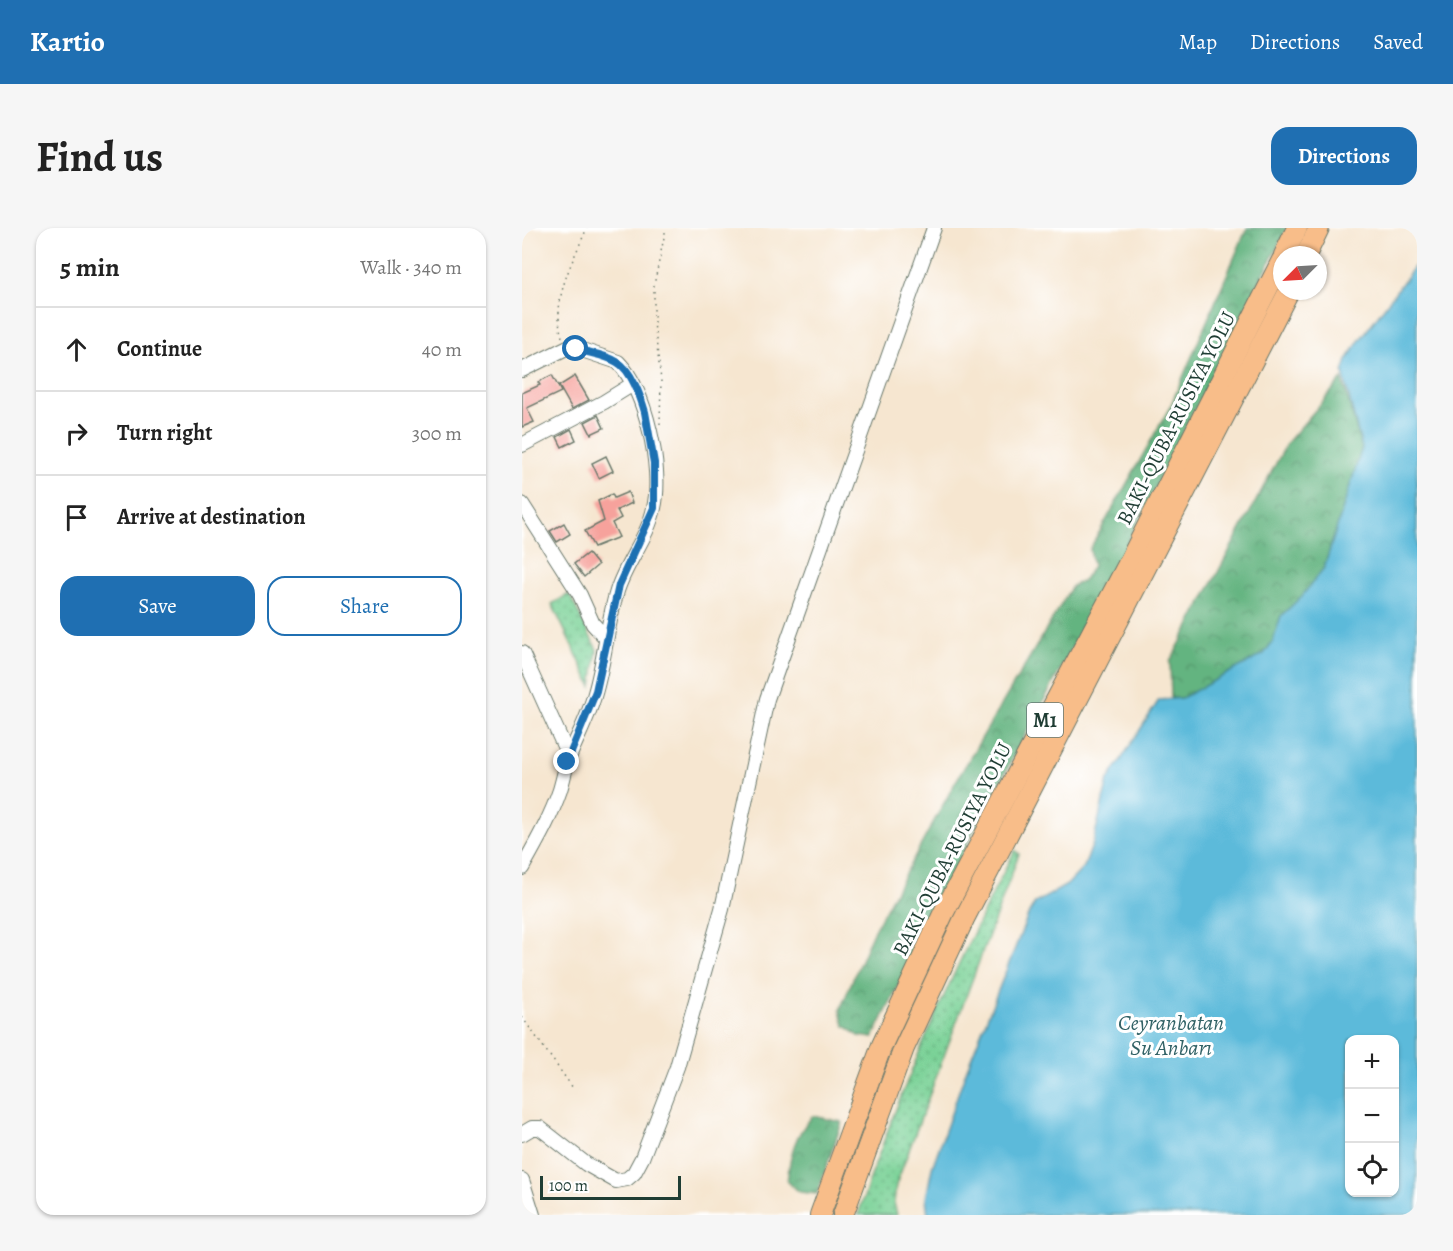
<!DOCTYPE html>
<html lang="en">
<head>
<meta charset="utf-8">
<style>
  :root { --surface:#fff; --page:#f6f6f6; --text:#222; --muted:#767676; --line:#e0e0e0; --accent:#1f6fb2 }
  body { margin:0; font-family:Alegreya,serif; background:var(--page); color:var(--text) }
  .controls { position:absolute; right:18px; bottom:18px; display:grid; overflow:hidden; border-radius:12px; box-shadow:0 2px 4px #0004 }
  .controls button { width:54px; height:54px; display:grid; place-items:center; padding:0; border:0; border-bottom:2px solid var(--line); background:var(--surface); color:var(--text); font:30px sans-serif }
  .compass { position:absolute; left:751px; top:18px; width:54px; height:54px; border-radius:50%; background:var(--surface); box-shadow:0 2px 4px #0004; rotate:246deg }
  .scale { position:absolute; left:18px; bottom:15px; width:141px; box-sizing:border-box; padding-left:6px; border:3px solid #1f3d34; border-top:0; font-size:16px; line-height:21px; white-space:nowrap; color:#1f3d34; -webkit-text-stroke:4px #fff; paint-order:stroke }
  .stop { position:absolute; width:18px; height:18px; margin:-14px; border:4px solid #1f6fb2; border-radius:50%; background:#fff }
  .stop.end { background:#1f6fb2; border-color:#fff; box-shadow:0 2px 6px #0008 }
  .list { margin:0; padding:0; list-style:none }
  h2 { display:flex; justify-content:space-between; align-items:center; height:78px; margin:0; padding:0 24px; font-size:26px }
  h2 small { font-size:20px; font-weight:400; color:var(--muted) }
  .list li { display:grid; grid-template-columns:39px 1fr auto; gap:18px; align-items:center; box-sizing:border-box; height:84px; padding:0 24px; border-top:2px solid var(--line) }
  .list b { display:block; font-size:22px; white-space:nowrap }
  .list em { font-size:20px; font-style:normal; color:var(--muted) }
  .actions { display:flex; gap:12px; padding:18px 24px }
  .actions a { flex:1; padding:14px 0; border:2px solid var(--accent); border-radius:18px; text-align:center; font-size:21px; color:var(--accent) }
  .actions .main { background:var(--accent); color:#fff }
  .icon { flex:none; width:33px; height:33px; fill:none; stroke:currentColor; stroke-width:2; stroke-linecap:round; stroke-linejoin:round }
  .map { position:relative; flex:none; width:895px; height:987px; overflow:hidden; border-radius:18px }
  header { display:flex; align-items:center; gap:36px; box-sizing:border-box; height:84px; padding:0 30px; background:var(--accent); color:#fff }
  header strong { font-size:28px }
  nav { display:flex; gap:33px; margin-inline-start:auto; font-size:21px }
  .intro { display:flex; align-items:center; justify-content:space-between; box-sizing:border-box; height:144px; padding:0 36px }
  h1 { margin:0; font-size:42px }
  .button { padding:15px 27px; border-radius:18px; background:var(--accent); color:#fff; font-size:21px; font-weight:700 }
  main { display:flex; gap:36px; padding:0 36px }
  aside { flex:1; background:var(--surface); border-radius:18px; box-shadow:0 2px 4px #0004 }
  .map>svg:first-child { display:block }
  .grass { fill:url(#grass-dots); stroke:#4c8866; stroke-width:1.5 }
  .forest { fill:url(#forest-crowns); stroke:#41785a; stroke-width:1.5 }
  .water { fill:#5cbada; stroke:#3e7c87; stroke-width:1.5; fill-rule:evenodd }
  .building { fill:#f6a29c }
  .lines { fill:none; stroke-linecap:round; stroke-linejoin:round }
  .minor-casing { stroke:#6a786b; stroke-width:16 }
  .highway-casing { stroke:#6a786b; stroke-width:22 }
  .path { stroke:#6a786b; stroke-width:1.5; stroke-dasharray:1.5 4.5; stroke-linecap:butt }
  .minor { stroke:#fff; stroke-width:14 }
  .highway { stroke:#f8bd89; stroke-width:20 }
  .route { stroke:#1f6fb2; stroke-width:8 }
  .labels { text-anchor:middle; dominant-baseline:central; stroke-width:6; stroke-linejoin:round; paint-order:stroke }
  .shield { fill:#fff; stroke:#627771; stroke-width:1.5 }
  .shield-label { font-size:20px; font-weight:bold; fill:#1f3d34 }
  .street-label { font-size:21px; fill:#1f3d34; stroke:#fff }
  .water-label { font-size:22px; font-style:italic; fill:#316266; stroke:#fff }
</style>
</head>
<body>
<header>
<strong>Kartio</strong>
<nav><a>Map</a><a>Directions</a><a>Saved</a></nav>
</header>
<div class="intro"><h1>Find us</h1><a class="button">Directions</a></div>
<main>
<aside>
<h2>5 min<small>Walk · 340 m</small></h2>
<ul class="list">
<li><svg class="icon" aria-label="ahead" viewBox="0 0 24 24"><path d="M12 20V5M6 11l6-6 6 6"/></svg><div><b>Continue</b></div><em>40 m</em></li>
<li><svg class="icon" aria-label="right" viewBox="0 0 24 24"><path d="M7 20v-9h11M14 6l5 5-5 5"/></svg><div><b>Turn right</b></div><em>300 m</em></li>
<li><svg class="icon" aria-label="arrive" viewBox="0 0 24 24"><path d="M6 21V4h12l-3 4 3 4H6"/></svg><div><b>Arrive at destination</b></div></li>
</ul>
<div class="actions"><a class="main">Save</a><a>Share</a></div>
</aside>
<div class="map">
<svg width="895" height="987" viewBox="0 0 895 987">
  <defs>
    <pattern id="grass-dots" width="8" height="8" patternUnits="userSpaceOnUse" patternTransform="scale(1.5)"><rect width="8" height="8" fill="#7ad297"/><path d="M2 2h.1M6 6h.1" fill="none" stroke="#63ac7c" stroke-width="1.8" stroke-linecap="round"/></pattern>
    <pattern id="forest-crowns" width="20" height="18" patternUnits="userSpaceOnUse" patternTransform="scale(1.5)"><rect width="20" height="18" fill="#63b480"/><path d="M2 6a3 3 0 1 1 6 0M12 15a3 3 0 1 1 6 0" fill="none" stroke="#51946a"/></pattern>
  </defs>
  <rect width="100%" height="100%" fill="#fff"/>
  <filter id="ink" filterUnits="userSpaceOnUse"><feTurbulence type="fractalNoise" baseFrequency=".0167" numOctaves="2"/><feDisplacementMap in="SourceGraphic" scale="12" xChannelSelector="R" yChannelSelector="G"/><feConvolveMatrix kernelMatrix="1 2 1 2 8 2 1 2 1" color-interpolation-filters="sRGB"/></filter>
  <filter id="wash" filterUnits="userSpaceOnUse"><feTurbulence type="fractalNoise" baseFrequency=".008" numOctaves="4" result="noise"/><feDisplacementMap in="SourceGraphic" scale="24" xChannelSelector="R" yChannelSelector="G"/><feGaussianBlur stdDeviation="1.35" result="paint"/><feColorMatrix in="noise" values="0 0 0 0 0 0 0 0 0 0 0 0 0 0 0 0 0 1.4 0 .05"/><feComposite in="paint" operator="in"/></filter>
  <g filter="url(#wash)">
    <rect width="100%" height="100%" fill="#f6e6d0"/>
    <!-- grass -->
    <g class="grass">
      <path d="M 47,366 L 75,422 L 70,459 L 30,376 Z"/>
      <path d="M 493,622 L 497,626 L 374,957 L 372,975 L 375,987 L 336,987 C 377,860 432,740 493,622 Z"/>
    </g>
    <!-- forest -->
    <g class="forest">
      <path d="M 725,0 L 765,0 L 575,374 L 451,604 L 351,810 L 337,808 L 322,797 L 318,782 L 350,706 L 433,555 L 550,358 L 561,353 L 571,338 L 568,321 L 649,177 Z"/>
      <path d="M 820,151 L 840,220 L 802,340 L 780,369 L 759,388 L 751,413 L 742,426 L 660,470 L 649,470 L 648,434 L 765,215 Z"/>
      <path d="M 291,888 L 320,894 L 295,966 L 278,964 L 265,954 C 268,928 272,907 291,888 Z"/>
    </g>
    <!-- water -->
    <path class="water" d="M 895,35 L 895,987 L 406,987 L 404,970 L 410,940 L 444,843 L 507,685 L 513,675 L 545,657 L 562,639 L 571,615 L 586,552 L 637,472 L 660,470 L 742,426 L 751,413 L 759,388 L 780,368 L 802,340 L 840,220 L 821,145 L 825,132 L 837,113 ZM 828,812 L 872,812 L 872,964 L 828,964 Z"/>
    <g id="blocks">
      <!-- building -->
      <g class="building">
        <path d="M 30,147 L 39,164 L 5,180 L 12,194 L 0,199 L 0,165 L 18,157 L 16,154 Z"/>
        <path d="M 53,148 L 67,172 L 50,181 L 37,158 Z"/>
        <path d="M 76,187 L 82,200 L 69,206 L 63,194 Z"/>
        <path d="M 49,201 L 54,212 L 40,219 L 35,209 Z"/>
        <path d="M 84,228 L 91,243 L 77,250 L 70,235 Z"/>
        <path d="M 106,264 L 110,275 L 95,282 L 99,290 L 90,295 L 97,309 L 72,319 L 63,303 L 82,293 L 76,273 L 90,266 L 92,270 Z"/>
        <path d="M 42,295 L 48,306 L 35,314 L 28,303 Z"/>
        <path d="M 66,325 L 76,337 L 62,349 L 52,336 Z"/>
      </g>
    </g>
  </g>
  <g filter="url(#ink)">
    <use href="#blocks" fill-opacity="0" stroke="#6a786b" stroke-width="1.5"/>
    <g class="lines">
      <defs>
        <g id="minor">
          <path d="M 0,142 L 48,118 L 96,134 C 124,162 141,241 132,280 C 126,309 104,334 95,363 C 85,396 83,431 73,465 C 67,488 55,509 46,532 C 43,542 41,552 38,562 C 29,589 14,615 0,640"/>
          <path d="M 0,217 L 82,174 L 111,156"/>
          <path d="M 0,276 L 58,367 L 71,396 L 84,410"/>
          <path d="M 0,425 L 42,518"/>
          <path d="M 0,906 L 10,900 L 18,900 L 64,936 L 94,953 L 105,951 L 112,945 L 120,930 L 155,839 L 200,681 L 245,471 L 412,0"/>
          <path d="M 0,952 L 11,987"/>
        </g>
        <g id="highway">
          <path d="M 762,27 L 775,0"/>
          <path d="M 784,27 L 797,0"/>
          <path d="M 298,987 L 360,817 L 422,684 L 605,338 L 760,32"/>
          <path d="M 321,987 L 382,820 L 442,691 L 767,63"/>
        </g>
      </defs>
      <!-- minor casing -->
      <use href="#minor" class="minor-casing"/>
      <!-- highway casing -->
      <use href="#highway" class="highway-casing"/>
      <!-- path -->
      <g class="path">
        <path d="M 40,109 C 29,71 50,35 65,0"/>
        <path d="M 138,196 L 139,152 L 132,95 L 132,57 L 144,0"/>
        <path d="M 0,789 L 51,860"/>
      </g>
      <!-- minor -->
      <use href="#minor" class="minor"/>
      <!-- highway -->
      <use href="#highway" class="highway"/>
    </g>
  </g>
  <g class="lines" filter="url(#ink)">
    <!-- route -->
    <path class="route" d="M 45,534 L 74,463 L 97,357 L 132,280 L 132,235 L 123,184 C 119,170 109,141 95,134 C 84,127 67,125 54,121"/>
  </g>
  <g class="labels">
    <!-- shield labels -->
    <rect class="shield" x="505" y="475" width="36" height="34" rx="4.5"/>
    <g class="shield-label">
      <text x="523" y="492">M1</text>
    </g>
    <!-- street labels -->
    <g class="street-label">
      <text transform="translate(654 190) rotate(-63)">BAKI-QUBA-RUSIYA YOLU</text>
      <text transform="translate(430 621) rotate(-63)">BAKI-QUBA-RUSIYA YOLU</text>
    </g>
    <!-- water labels -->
    <g class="water-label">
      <text x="649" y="795">Ceyranbatan<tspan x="649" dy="25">Su Anbarı</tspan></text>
    </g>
  </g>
</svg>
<div class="controls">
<button>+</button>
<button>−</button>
<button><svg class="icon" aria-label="locate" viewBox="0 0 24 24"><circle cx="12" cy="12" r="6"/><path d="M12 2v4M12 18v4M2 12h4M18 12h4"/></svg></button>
</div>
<svg class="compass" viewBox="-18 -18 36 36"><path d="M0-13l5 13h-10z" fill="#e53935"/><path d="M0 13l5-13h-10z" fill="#767676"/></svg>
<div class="scale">100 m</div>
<div class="stop" style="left:54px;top:121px"></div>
<div class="stop end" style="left:45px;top:534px"></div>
</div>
</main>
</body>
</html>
